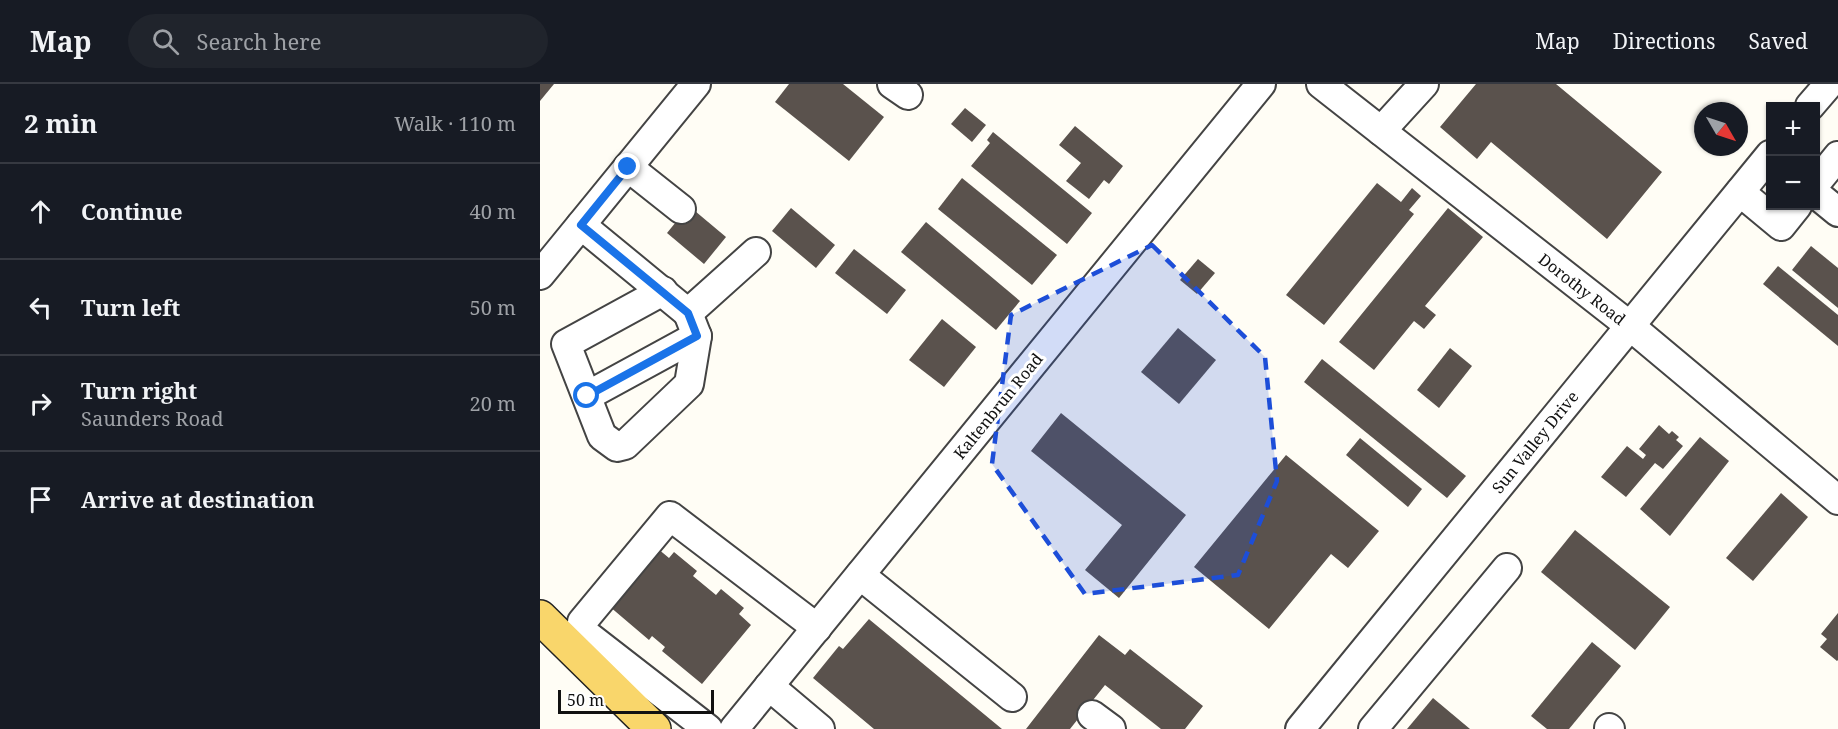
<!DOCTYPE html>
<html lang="en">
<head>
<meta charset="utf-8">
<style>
  :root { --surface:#171b24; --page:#20242c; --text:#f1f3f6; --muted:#9ea1a6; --line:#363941 }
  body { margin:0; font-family:"Noto Serif",serif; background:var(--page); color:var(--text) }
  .controls { position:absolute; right:18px; top:18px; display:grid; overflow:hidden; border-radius:0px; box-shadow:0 2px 4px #0004 }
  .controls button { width:54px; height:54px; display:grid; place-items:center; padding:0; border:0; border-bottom:2px solid var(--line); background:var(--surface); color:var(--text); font:30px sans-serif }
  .compass { position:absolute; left:1154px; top:18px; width:54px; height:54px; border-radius:50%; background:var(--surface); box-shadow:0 2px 4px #0004; rotate:129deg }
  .scale { position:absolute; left:18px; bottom:15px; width:156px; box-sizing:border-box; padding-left:6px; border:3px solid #111; border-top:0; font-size:16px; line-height:21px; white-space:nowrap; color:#111; -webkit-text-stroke:4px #fff; paint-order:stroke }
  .stop { position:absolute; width:18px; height:18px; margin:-14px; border:4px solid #1a73e8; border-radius:50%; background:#fff }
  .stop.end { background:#1a73e8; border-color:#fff; box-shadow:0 2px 6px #0008 }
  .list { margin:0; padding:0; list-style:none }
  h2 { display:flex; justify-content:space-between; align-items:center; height:78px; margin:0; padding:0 24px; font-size:26px }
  h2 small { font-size:20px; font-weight:400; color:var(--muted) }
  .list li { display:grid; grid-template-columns:39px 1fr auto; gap:18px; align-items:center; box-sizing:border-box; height:96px; padding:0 24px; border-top:2px solid var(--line) }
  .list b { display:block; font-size:22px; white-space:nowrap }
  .list p { margin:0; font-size:20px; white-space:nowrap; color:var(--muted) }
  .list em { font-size:20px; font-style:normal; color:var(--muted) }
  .icon { flex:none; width:33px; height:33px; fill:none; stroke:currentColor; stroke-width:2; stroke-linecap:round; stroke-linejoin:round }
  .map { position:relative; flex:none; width:1298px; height:645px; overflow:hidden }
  header { display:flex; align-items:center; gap:36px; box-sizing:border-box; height:84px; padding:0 30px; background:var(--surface); border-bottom:2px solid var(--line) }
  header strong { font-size:28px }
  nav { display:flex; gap:33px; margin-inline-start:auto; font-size:21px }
  .search { width:420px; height:54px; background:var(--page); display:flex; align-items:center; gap:15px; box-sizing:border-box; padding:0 21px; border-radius:33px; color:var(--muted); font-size:22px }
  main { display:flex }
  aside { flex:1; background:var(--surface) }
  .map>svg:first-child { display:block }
  .building { fill:#5a524d }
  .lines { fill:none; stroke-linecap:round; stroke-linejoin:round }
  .minor-casing { stroke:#444; stroke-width:32 }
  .major-casing { stroke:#222; stroke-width:36 }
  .minor { stroke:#fff; stroke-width:28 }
  .major { stroke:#f9d66b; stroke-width:33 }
  .route { stroke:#1a73e8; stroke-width:8 }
  .marked { fill:#1d4ed8; fill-opacity:0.2; stroke:#1d4ed8; stroke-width:4.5; stroke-dasharray:12 8; stroke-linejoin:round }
  .labels { text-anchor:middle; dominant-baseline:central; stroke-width:6; stroke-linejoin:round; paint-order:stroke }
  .street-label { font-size:16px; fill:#111; stroke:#fff }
</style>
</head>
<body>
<header>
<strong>Map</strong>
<div class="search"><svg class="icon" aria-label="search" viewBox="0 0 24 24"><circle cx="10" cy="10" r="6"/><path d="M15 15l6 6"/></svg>Search here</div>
<nav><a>Map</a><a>Directions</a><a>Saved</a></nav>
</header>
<main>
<aside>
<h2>2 min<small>Walk · 110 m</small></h2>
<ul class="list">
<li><svg class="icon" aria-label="ahead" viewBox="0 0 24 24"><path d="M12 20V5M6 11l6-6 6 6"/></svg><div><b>Continue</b></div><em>40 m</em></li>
<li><svg class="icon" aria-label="left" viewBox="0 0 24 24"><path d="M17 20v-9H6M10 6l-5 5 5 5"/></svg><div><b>Turn left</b></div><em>50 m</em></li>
<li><svg class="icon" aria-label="right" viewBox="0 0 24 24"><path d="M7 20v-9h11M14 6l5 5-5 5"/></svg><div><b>Turn right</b><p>Saunders Road</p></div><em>20 m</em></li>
<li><svg class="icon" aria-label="arrive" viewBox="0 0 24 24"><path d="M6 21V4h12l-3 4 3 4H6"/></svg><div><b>Arrive at destination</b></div></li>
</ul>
</aside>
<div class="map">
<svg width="1298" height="645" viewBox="0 0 1298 645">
  <rect width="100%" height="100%" fill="#fffdf5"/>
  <!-- building -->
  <g class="building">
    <path d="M 0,0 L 14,0 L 0,17 Z"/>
    <path d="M 249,0 L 303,0 L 344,33 L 309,77 L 235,18 Z"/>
    <path d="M 936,0 L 1016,0 L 1122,88 L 1067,155 L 951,58 L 937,75 L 900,43 Z"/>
    <path d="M 425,24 L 446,41 L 432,58 L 411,40 Z"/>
    <path d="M 535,42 L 583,82 L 569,100 L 564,96 L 549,115 L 526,97 L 541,79 L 519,61 Z"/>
    <path d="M 453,48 L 552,129 L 527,160 L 431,82 L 450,59 L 447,56 Z"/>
    <path d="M 422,94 L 517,171 L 492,201 L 398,125 Z"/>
    <path d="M 837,99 L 861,118 L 872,104 L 881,112 L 869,126 L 874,130 L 784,241 L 746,211 Z"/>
    <path d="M 149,122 L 186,153 L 164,180 L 127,149 Z"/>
    <path d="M 251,124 L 295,161 L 276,184 L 232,147 Z"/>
    <path d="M 908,124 L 943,153 L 885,222 L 896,231 L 884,245 L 874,237 L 834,286 L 799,258 Z"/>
    <path d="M 386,138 L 480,217 L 456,246 L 361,168 Z"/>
    <path d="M 1271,162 L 1298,184 L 1298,224 L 1252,186 Z"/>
    <path d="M 314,165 L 366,206 L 347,230 L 295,189 Z"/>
    <path d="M 658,175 L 675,189 L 657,210 L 640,196 Z"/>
    <path d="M 1238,182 L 1298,231 L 1298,262 L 1223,200 Z"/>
    <path d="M 402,235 L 436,263 L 404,303 L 369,276 Z"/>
    <path d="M 638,244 L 676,276 L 639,320 L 601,288 Z"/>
    <path d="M 910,264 L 932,282 L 899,324 L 877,306 Z"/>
    <path d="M 782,275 L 926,392 L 907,414 L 764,298 Z"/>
    <path d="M 521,329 L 646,431 L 579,514 L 545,486 L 582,441 L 491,367 Z"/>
    <path d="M 1119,341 L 1129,350 L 1132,347 L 1139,353 L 1136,356 L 1143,362 L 1123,385 L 1115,379 L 1086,413 L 1061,393 L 1087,362 L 1103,375 L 1106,371 L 1099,365 Z"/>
    <path d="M 1160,353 L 1189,377 L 1130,452 L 1100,425 Z"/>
    <path d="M 820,354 L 882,405 L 868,423 L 806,371 Z"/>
    <path d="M 746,371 L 839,447 L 808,484 L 791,470 L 729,545 L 654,483 Z"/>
    <path d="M 1241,409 L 1268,433 L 1213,497 L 1186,474 Z"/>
    <path d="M 1035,446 L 1130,523 L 1095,566 L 1001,488 Z"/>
    <path d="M 117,464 L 129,474 L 134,468 L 157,487 L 153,492 L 176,511 L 181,505 L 204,524 L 199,530 L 211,541 L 162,600 L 122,567 L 125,563 L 112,552 L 109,556 L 69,522 Z"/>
    <path d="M 1298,529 L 1298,576 L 1297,577 L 1280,563 L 1287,555 L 1281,550 Z"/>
    <path d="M 329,535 L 330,536 L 462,645 L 334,645 L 273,594 L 299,562 L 303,565 Z"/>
    <path d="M 559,551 L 585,571 L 590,565 L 663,622 L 645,645 L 621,645 L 565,601 L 530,645 L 486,645 Z"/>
    <path d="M 1052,558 L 1081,582 L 1029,645 L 1007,645 L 991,632 Z"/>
    <path d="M 893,614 L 930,645 L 867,645 Z"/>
  </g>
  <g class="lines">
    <defs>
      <g id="minor">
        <path d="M 352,0 L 368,11"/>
        <path d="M 781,0 L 1090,242 L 1298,416"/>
        <path d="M 1270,22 L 1289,0"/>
        <path d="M 841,47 L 884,0"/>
        <path d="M 88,83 L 141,125"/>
        <path d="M 1276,99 L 1298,72"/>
        <path d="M 1200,108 L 1241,142 L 1257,122"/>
        <path d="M 1276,110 L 1298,128"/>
        <path d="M 41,141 L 148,229 L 216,168"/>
        <path d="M 0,191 L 156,0"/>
        <path d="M 123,207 L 26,260 L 62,352 L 77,363 L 85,361 L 149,300 L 157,252 L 148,229"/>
        <path d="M 47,312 L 157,252"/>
        <path d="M 320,491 L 472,613"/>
        <path d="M 229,602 L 280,645"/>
        <path d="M 552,631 L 571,645"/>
        <path d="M 1069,644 L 1070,645"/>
        <path d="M 168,645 L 43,548 L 42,538 L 130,432 L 277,544"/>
        <path d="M 194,645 L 721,0"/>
        <path d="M 760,645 L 1230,71"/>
        <path d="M 833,645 L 967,484"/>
      </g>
      <path id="major" d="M 0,533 L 114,645"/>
    </defs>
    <!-- minor casing -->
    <use href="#minor" class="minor-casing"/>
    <!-- major casing -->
    <use href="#major" class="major-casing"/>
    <!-- minor -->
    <use href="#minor" class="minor"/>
    <!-- major -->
    <use href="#major" class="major"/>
  </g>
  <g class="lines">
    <!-- route -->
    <path class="route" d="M 47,312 L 157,252 L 148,229 L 41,141 L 88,83"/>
  </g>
  <!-- marked area -->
  <path class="marked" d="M 612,161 L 725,273 L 737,397 L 698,491 L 545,510 L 452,380 L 471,231 Z"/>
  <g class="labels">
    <!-- street labels -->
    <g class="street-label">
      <text transform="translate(1042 205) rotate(38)">Dorothy Road</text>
      <text transform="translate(458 322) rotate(-51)">Kaltenbrun Road</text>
      <text transform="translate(995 358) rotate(-51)">Sun Valley Drive</text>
    </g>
  </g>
</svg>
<div class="controls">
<button>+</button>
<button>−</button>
</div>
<svg class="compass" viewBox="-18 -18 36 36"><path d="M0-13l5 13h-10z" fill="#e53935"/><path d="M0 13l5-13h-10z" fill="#9ea1a6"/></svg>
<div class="scale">50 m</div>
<div class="stop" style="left:47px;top:312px"></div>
<div class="stop end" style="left:88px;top:83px"></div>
</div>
</main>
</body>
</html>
